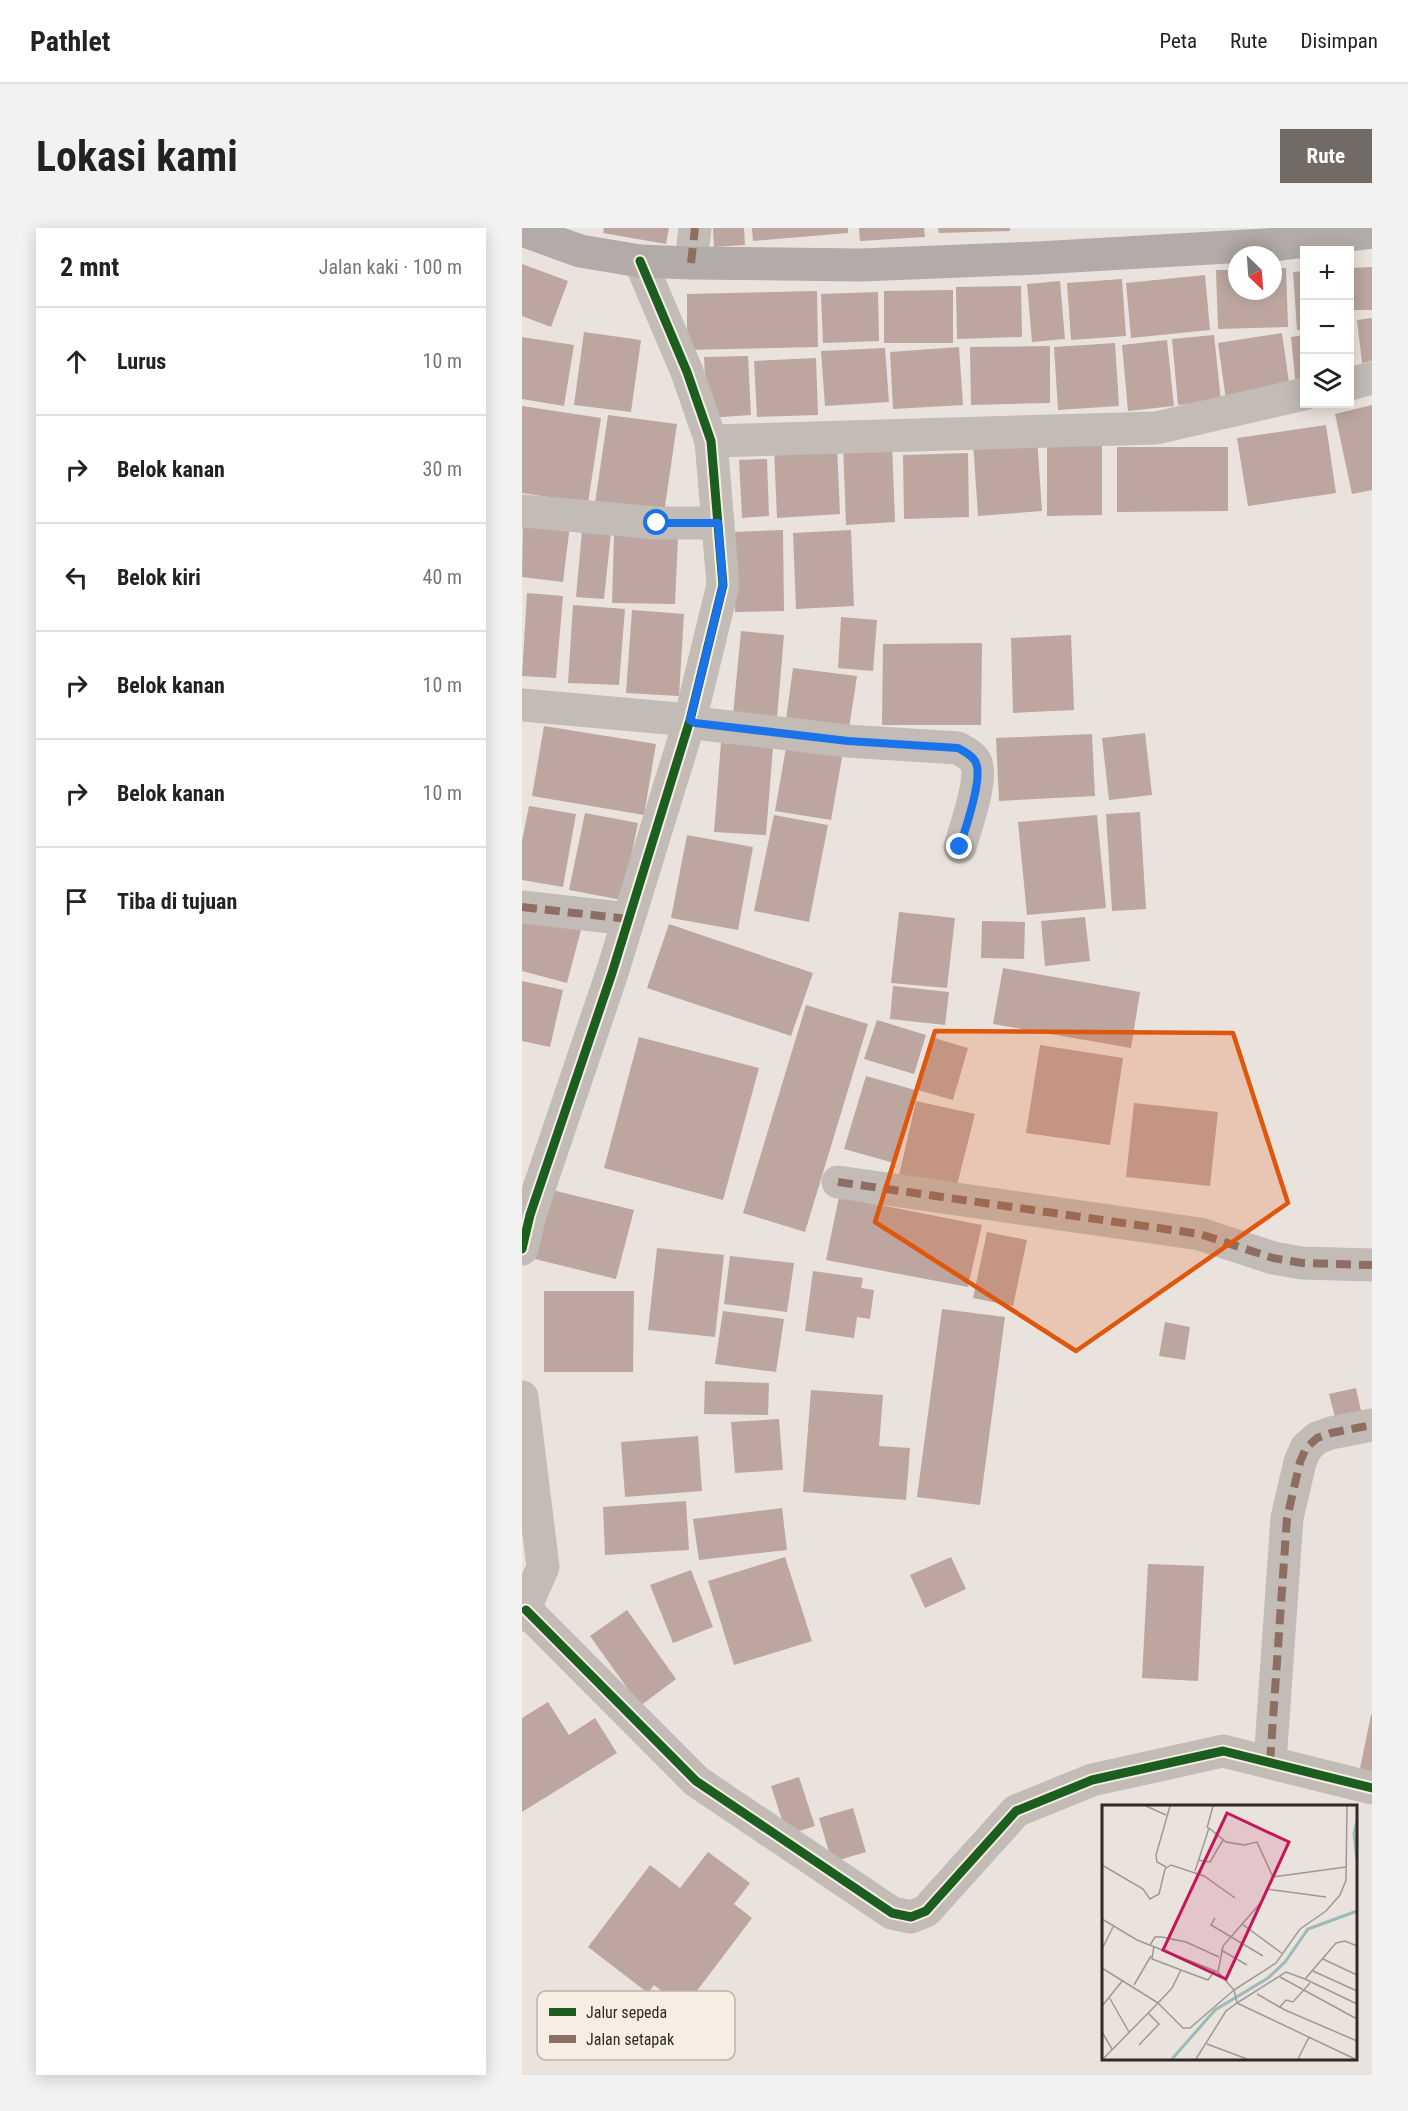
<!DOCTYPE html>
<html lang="id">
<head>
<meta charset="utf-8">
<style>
  :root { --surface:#fff; --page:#f2f2f2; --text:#222; --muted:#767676; --line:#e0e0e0; --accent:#726a65 }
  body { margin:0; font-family:"Roboto Condensed",sans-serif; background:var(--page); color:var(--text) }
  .controls { position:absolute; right:18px; top:18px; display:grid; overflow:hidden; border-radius:0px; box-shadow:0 3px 15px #0003 }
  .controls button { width:54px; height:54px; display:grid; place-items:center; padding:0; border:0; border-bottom:2px solid var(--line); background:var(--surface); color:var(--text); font:30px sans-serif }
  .compass { position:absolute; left:706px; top:18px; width:54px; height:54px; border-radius:50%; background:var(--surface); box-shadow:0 3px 15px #0003; rotate:155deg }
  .stop { position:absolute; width:18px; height:18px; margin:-14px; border:4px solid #1a73e8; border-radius:50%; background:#fff }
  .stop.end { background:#1a73e8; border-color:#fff; box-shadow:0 2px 6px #0008 }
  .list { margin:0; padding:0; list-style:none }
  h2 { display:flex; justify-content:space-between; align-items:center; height:78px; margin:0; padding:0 24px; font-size:26px }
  h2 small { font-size:20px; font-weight:400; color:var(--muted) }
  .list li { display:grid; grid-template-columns:39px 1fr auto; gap:18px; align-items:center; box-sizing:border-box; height:108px; padding:0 24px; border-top:2px solid var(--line) }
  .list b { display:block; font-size:22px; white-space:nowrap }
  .list em { font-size:20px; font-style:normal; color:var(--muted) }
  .icon { flex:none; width:33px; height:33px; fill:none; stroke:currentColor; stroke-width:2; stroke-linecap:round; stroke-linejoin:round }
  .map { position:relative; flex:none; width:850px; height:1847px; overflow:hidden; border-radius:0px }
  header { display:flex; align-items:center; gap:36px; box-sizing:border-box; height:84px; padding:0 30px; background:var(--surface); border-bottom:2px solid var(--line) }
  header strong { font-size:28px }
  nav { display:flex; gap:33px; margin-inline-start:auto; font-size:21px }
  .intro { display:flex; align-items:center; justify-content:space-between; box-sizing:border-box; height:144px; padding:0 36px }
  h1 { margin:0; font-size:42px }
  .button { padding:15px 27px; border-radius:0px; background:var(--accent); color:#fff; font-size:21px; font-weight:700 }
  main { display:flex; gap:36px; padding:0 36px }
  aside { flex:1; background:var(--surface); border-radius:0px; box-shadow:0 3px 15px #0003 }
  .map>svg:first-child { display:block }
  .building { fill:#bca69f }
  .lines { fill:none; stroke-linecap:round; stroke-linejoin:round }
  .minor { stroke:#c2bbb6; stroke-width:33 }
  .secondary { stroke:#b3aba7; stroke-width:33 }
  .quiet { stroke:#8d6e63; stroke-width:8; stroke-dasharray:15 8; stroke-linecap:butt }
  .cycleway-casing { stroke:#f7ede3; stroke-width:13 }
  .cycleway { stroke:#1b5e20; stroke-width:9 }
  .route { stroke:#1a73e8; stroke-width:8 }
  .marked { fill:#df570d; fill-opacity:0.2; stroke:#df570d; stroke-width:4.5; stroke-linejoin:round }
  .inset-river { fill:none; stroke:#9bbab9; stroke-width:3 }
  .inset-road { fill:none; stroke:#a09993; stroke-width:1.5 }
  .view { fill:#c2185b; fill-opacity:0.15; stroke:#c2185b; stroke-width:3 }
  .inset-edge { fill:none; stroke:#322925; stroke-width:3 }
  .key { fill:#f7ede3; stroke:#bcb2aa; stroke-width:1.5 }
  .key-label { font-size:16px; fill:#322925 }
</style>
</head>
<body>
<header>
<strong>Pathlet</strong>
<nav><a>Peta</a><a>Rute</a><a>Disimpan</a></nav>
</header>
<div class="intro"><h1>Lokasi kami</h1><a class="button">Rute</a></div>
<main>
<aside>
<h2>2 mnt<small>Jalan kaki · 100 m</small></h2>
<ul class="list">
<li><svg class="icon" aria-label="ahead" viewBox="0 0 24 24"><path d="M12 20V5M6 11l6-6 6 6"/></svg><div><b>Lurus</b></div><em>10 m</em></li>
<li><svg class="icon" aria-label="right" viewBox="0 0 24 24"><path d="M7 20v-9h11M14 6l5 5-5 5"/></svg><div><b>Belok kanan</b></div><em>30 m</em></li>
<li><svg class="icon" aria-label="left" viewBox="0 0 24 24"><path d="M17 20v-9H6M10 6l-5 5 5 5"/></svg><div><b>Belok kiri</b></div><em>40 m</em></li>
<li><svg class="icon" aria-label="right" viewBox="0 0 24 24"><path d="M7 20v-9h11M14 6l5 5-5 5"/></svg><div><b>Belok kanan</b></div><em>10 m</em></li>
<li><svg class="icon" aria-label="right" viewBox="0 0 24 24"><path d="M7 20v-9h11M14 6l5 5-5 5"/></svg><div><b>Belok kanan</b></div><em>10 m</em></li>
<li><svg class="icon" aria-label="arrive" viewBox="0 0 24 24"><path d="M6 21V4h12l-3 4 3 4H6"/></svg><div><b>Tiba di tujuan</b></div></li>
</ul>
</aside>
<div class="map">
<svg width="850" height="1847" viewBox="0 0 850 1847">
  <rect width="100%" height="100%" fill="#eae3dd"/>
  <!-- building -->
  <g class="building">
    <path d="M 82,0 L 147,0 L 144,16 L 81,5 Z"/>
    <path d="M 191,0 L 222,0 L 223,17 L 192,19 Z"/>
    <path d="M 230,0 L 326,0 L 326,5 L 231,13 Z"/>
    <path d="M 337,0 L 402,0 L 403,9 L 338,13 Z"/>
    <path d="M 416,0 L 488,0 L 488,3 L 417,5 Z"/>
    <path d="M 0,36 L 46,53 L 29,99 L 0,88 Z"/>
    <path d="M 850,39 L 850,82 L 828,82 L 828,40 Z"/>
    <path d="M 751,40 L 764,40 L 766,99 L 696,101 L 694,42 L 715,42 L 715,63 L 751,63 Z"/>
    <path d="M 782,43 L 782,101 L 775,102 L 771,44 Z"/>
    <path d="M 683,47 L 688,102 L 609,110 L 604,55 Z"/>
    <path d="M 600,51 L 604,108 L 549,112 L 545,55 Z"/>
    <path d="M 538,53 L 543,111 L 510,114 L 505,56 Z"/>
    <path d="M 499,58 L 500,109 L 435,111 L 434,59 Z"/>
    <path d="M 431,62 L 431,115 L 362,115 L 362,63 Z"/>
    <path d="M 295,63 L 296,119 L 165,122 L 165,66 Z"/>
    <path d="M 356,64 L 357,113 L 301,115 L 299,66 Z"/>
    <path d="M 850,90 L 850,133 L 840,135 L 835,92 Z"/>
    <path d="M 62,104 L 119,112 L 109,184 L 52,177 Z"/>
    <path d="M 830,104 L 833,149 L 828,149 L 828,105 Z"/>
    <path d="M 760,105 L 768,162 L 704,172 L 696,115 Z"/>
    <path d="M 692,107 L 699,173 L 656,177 L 650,111 Z"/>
    <path d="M 782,107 L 782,159 L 774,159 L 769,109 Z"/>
    <path d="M 0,109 L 52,117 L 42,178 L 0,171 Z"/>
    <path d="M 645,112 L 652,178 L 606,183 L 600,117 Z"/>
    <path d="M 593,115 L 597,178 L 536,182 L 532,119 Z"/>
    <path d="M 528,118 L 528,175 L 449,177 L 448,119 Z"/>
    <path d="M 437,119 L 441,177 L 371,181 L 368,124 Z"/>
    <path d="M 363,120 L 367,174 L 303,178 L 299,123 Z"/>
    <path d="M 226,128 L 229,187 L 185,190 L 182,129 Z"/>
    <path d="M 294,130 L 296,187 L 235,189 L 232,133 Z"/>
    <path d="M 850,177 L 850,262 L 830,266 L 813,186 Z"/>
    <path d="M 0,178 L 79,190 L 66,275 L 0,265 Z"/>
    <path d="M 86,187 L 155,196 L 142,285 L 73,275 Z"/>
    <path d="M 804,197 L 814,265 L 726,278 L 715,210 Z"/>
    <path d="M 515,210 L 520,283 L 456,288 L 451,214 Z"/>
    <path d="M 525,212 L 580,212 L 580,287 L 525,288 Z"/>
    <path d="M 370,215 L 373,294 L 324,297 L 321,217 Z"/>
    <path d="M 315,218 L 318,286 L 255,290 L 252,221 Z"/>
    <path d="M 595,219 L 706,219 L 706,283 L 595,284 Z"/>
    <path d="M 446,225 L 447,289 L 382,291 L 381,227 Z"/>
    <path d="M 245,231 L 247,288 L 220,290 L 217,232 Z"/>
    <path d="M 1,292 L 48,297 L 41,354 L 0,349 Z"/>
    <path d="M 60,302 L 89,305 L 82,371 L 54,369 Z"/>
    <path d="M 261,302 L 262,383 L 213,384 L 212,304 Z"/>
    <path d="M 329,302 L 332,378 L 274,381 L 271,305 Z"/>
    <path d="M 92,307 L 156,309 L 153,376 L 90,375 Z"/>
    <path d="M 5,365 L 41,368 L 34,450 L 0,448 Z"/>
    <path d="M 51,377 L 103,381 L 97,457 L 46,455 Z"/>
    <path d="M 110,382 L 162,386 L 157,468 L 104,465 Z"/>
    <path d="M 319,389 L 355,392 L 351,443 L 316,440 Z"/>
    <path d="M 219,403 L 262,407 L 255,490 L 211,487 Z"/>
    <path d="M 549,407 L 552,482 L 491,485 L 489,410 Z"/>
    <path d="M 460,415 L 459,497 L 360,497 L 361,416 Z"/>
    <path d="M 271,440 L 335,448 L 326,507 L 263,499 Z"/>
    <path d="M 22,498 L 134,516 L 122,587 L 10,568 Z"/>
    <path d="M 623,505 L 630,567 L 587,572 L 580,510 Z"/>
    <path d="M 570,506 L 573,568 L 477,573 L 474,510 Z"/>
    <path d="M 265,514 L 321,524 L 309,592 L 253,583 Z"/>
    <path d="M 199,515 L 251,519 L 244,607 L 192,604 Z"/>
    <path d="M 7,578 L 54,586 L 41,659 L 0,652 L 0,613 Z"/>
    <path d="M 618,584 L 624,681 L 590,683 L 584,586 Z"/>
    <path d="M 63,585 L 116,595 L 100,672 L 47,662 Z"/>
    <path d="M 252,587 L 306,597 L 287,694 L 232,683 Z"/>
    <path d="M 575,587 L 584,680 L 505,687 L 496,594 Z"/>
    <path d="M 165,607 L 231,619 L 216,702 L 149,690 Z"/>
    <path d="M 377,684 L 433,690 L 425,760 L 369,755 Z"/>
    <path d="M 0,686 L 59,702 L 45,755 L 0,743 Z"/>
    <path d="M 563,689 L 568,733 L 523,738 L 519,693 Z"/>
    <path d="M 460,693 L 503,694 L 502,731 L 459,730 Z"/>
    <path d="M 147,696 L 291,745 L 269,808 L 125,760 Z"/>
    <path d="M 481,740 L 618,764 L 609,820 L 471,796 Z"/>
    <path d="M 0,753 L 41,762 L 28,819 L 0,813 Z"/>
    <path d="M 371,758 L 427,764 L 423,797 L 368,791 Z"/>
    <path d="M 284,777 L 346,796 L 283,1004 L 221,985 Z"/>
    <path d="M 355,792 L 404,807 L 392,846 L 342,831 Z"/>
    <path d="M 117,809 L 237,840 L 201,972 L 82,940 Z"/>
    <path d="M 412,810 L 446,820 L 431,872 L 396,862 Z"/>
    <path d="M 518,817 L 601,830 L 588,917 L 504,905 Z"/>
    <path d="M 344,848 L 393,862 L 372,935 L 322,921 Z"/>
    <path d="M 394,873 L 453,886 L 433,965 L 376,952 Z"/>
    <path d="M 612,875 L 696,884 L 688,958 L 604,949 Z"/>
    <path d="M 26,961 L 112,982 L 94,1051 L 9,1030 Z"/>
    <path d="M 317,969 L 460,997 L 446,1059 L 304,1032 Z"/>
    <path d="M 465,1004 L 505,1012 L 491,1078 L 451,1070 Z"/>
    <path d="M 135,1020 L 202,1027 L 193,1109 L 126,1102 Z"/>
    <path d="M 208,1028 L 272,1035 L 265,1084 L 202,1076 Z"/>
    <path d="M 291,1043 L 341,1050 L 339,1060 L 352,1062 L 348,1091 L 335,1089 L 332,1110 L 283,1103 Z"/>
    <path d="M 22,1063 L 112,1063 L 111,1144 L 22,1144 Z"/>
    <path d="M 420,1081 L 483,1089 L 458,1277 L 395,1269 Z"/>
    <path d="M 201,1083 L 262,1091 L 254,1144 L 193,1136 Z"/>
    <path d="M 643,1094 L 668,1099 L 663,1132 L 637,1128 Z"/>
    <path d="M 183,1153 L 247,1155 L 246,1187 L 182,1186 Z"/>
    <path d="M 834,1160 L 840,1187 L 814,1193 L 807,1166 Z"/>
    <path d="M 289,1162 L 361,1167 L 357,1218 L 388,1220 L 384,1272 L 281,1264 Z"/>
    <path d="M 257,1191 L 261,1242 L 213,1245 L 209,1194 Z"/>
    <path d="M 176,1208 L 180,1263 L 103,1269 L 99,1214 Z"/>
    <path d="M 164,1273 L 167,1322 L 83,1327 L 81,1279 Z"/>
    <path d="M 260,1280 L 265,1322 L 177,1332 L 171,1291 Z"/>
    <path d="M 263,1329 L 290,1413 L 212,1437 L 186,1353 Z"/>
    <path d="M 429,1329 L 444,1361 L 403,1380 L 388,1347 Z"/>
    <path d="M 626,1336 L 682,1338 L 676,1453 L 620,1450 Z"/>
    <path d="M 169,1342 L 191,1399 L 151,1415 L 128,1357 Z"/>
    <path d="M 105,1382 L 154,1451 L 118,1478 L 68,1408 Z"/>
    <path d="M 26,1474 L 47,1507 L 73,1490 L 95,1525 L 0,1584 L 0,1490 Z"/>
    <path d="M 849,1487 L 850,1487 L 850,1553 L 836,1550 Z"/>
    <path d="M 277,1549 L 293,1598 L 265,1607 L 249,1558 Z"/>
    <path d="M 331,1580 L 344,1624 L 310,1634 L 297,1590 Z"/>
    <path d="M 186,1624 L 228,1655 L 212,1676 L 230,1690 L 162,1780 L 132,1757 L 126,1765 L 66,1719 L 128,1637 L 158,1660 Z"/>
  </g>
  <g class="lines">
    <!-- minor -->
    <g class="minor">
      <path d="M 169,35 L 173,0"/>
      <path d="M 828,156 L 850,150"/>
      <path d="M 189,213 L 634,200 L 782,166"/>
      <path d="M 0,283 L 135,295 L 196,295"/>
      <path d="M 0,477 L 168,492 L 173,495 L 325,513 L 436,520 C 443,524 451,528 454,535 C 461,551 443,601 438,619"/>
      <path d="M 0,679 L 106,691"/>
      <path d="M 316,954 L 678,1006 L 751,1030 L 780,1035 L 850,1037"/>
      <path d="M 0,1021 L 8,987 L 90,745 L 168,492 L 201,357 L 189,213 L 165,144 L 118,33"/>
      <path d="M 0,1169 L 21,1339 L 0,1387"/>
      <path d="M 4,1382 L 174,1553 L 370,1685 L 389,1689 L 404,1683 L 494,1583 L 570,1552 L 701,1523 L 850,1560"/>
      <path d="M 748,1534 L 765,1290 L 778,1234 L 784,1220 L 795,1210 L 809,1205 L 850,1197"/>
    </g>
    <!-- secondary -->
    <path class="secondary" d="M 0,2 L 58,23 L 118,33 L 169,35 L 339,37 L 516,30 L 760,16 L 850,4"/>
    <!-- quiet -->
    <g class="quiet">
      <path d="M 169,35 L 173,0"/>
      <path d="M 0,679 L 106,691"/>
      <path d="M 316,954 L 678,1006 L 751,1030 L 780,1035 L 850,1037"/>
      <path d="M 748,1534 L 765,1290 L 778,1234 L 784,1220 L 795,1210 L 809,1205 L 850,1197"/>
    </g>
    <defs>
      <g id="cycleway">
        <path d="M 0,1021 L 8,987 L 90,745 L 168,492 L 201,357 L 189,213 L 165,144 L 118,33"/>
        <path d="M 4,1382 L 174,1553 L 370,1685 L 389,1689 L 404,1683 L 494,1583 L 570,1552 L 701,1523 L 850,1560"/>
      </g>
    </defs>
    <!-- cycleway casing -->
    <use href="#cycleway" class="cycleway-casing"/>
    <!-- cycleway -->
    <use href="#cycleway" class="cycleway"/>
  </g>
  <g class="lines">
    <!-- route -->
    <path class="route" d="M 135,295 L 196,295 L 201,357 L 168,492 L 173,495 L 326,513 L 436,520 C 443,524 451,528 454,535 C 461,551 443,601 438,619"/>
  </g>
  <!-- marked area -->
  <path class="marked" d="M 413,803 L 711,805 L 766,975 L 554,1123 L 353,994 Z"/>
  <!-- overview -->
  <g transform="translate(580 1577)">
    <rect width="255" height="255" fill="#eae3dd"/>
    <path class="inset-river" d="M 255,16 L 252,28 L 255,55M 70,254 L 113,205 L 166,173 L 183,157 L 206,124 L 255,106"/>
    <path class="inset-road" d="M 44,1 L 64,10M 105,23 L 111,1M 96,55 L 108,57 L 121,35M 0,60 L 41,84 L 48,94 L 57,89 L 63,64 L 69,60 L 102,71 L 133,93M 64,62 L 55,57 L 54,50 L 68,1M 93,66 L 107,23 L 124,37 L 142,40 L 155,37 L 171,72M 165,84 L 224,92M 113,113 L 109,120 L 161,151M 0,114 L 35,135 L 116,167 L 132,185 L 135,198 L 124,206 L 94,254M 140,119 L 181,149M 48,140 L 53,132 L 60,132 L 84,137 L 117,152M 0,144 L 11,122M 119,145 L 145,160M 221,154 L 255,170M 0,163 L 56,198 L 70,183 L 79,165 L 50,154 L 52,141M 79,165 L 106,175 L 113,165M 211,166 L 255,186M 116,167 L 121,141 L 161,95 L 171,72 L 244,62M 178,172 L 255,214M 203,174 L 255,199M 32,180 L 49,151M 132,185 L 174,158 L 198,124 L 224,106 L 238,90 L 244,75 L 245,1M 155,189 L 183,205 L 255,236M 7,192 L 27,227M 135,198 L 184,167 L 203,174 L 234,138 L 243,136 L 255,141M 135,198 L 253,254M 0,201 L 21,175M 177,203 L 184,195 L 191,197 L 208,178M 0,227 L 10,244M 105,239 L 145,254M 37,240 L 57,219 L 46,208M 1,254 L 56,198 L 81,223 L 88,223 L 132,185M 196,254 L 207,232"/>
    <path class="view" d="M 125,8 L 187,37 L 124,174 L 61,145 Z"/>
    <rect width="255" height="255" class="inset-edge"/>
  </g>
  <!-- legend -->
  <rect x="15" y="1763" width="198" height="69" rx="9" class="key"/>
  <rect x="27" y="1780" width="27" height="8" fill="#1b5e20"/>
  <rect x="27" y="1807" width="27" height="8" fill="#8d6e63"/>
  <g class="key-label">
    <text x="64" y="1790">Jalur sepeda</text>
    <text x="64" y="1817">Jalan setapak</text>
  </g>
</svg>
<div class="controls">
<button>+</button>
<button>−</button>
<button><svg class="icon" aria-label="layers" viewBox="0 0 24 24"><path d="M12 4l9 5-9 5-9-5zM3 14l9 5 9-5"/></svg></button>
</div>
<svg class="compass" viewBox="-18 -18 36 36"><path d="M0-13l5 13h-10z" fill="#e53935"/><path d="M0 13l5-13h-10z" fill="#767676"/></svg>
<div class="stop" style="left:135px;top:295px"></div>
<div class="stop end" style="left:438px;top:619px"></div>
</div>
</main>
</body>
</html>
